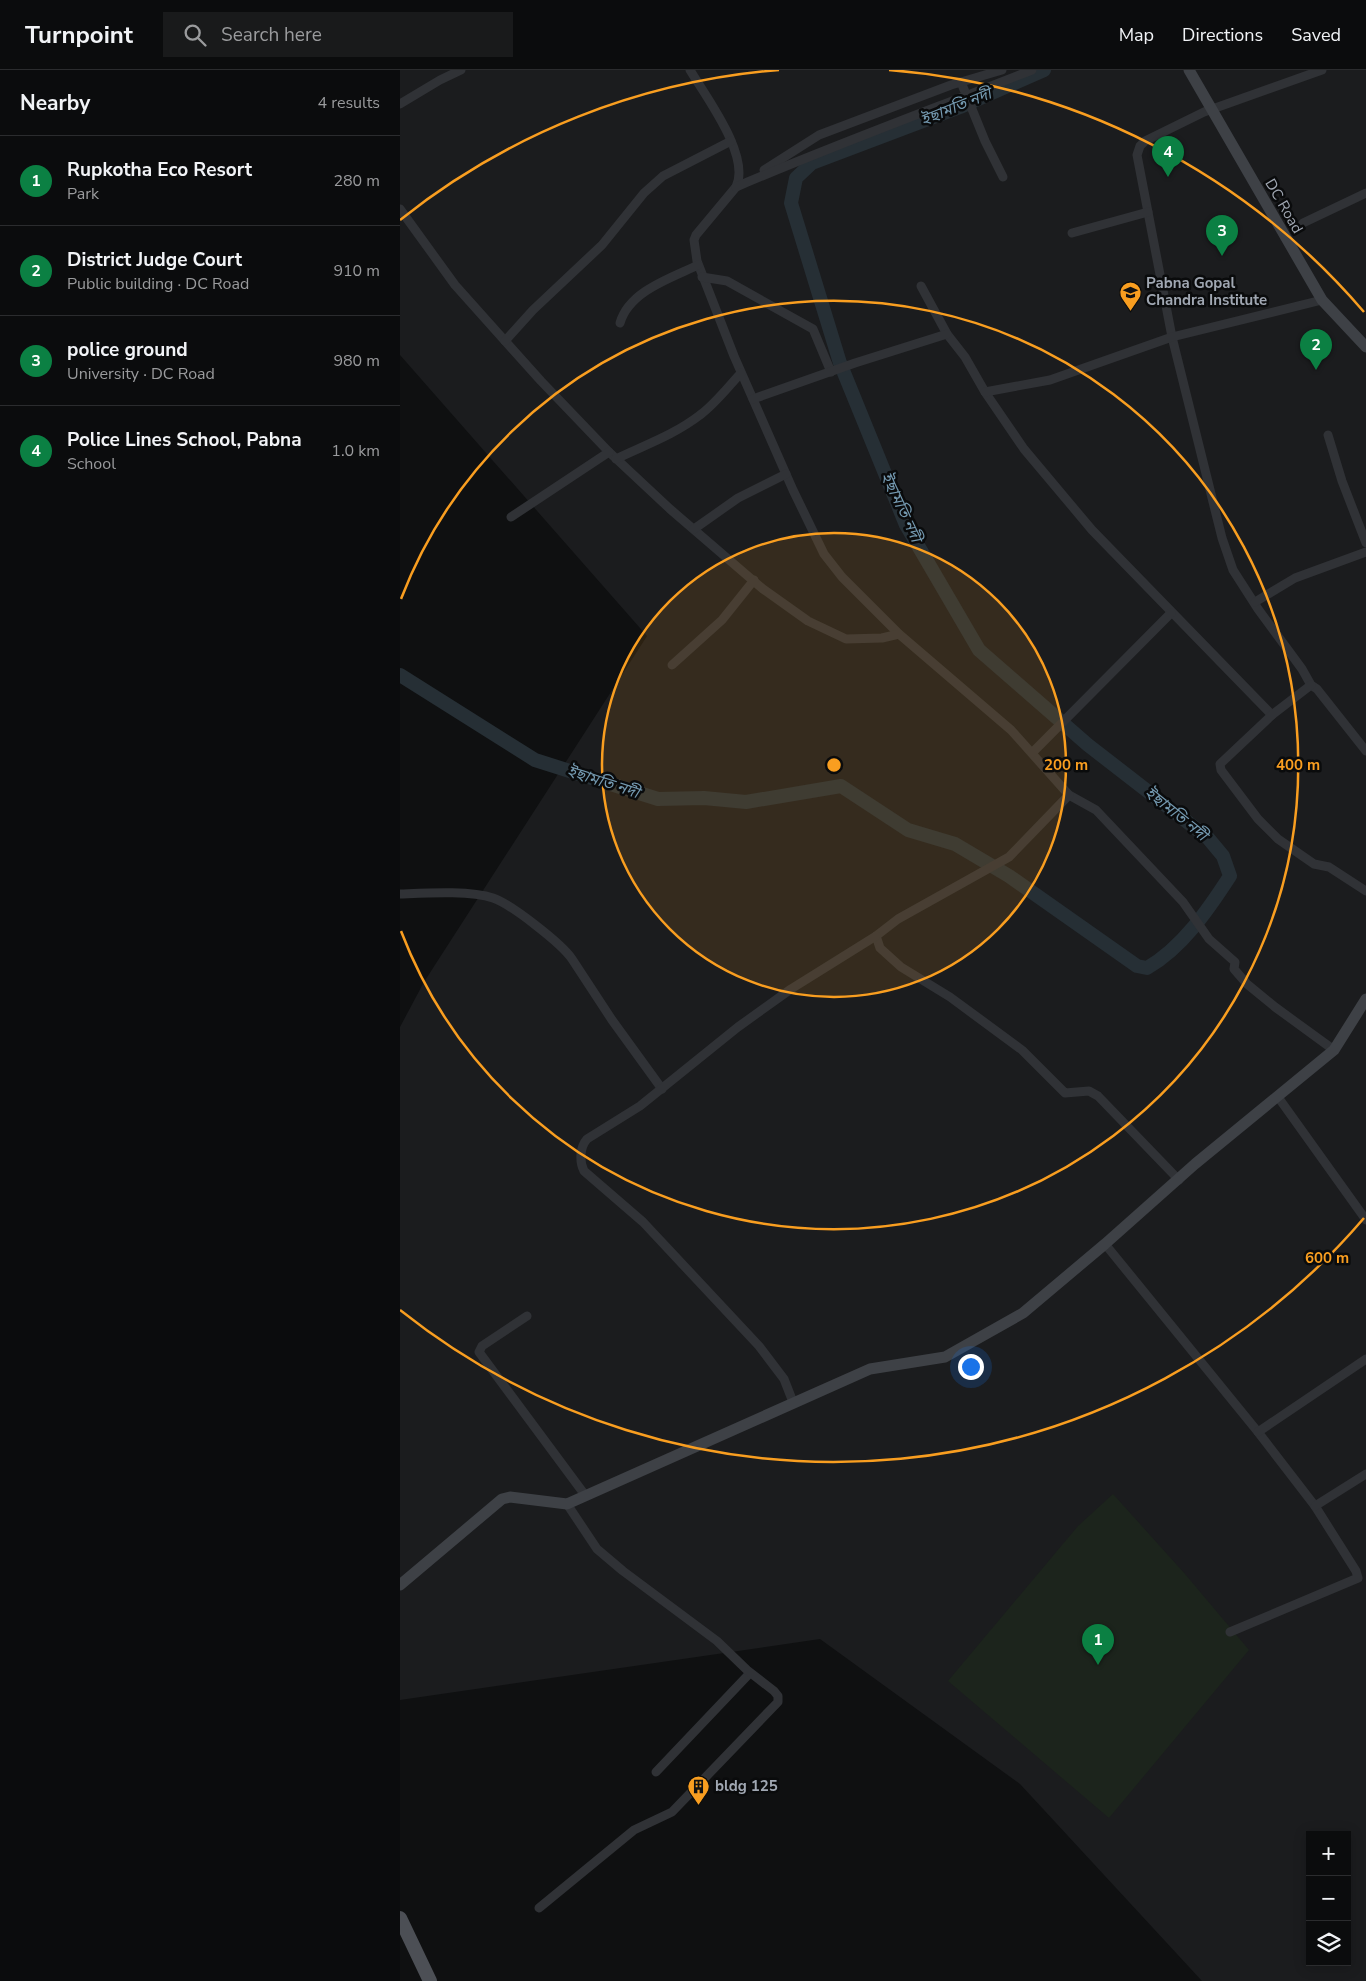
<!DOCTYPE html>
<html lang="en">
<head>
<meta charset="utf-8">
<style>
  :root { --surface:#0b0c0d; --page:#191a1b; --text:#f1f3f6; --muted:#9a9b9d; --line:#2b2c2e; --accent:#0b8043 }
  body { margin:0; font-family:"Nunito Sans","Noto Sans Bengali",sans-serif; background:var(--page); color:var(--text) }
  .controls { position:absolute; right:15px; bottom:15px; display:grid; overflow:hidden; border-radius:0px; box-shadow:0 2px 12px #0003 }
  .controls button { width:45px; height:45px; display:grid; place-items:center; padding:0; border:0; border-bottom:1px solid var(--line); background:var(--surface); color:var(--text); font:25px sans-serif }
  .you { position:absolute; left:570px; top:1296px; width:18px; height:18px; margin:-12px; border:4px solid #fff; border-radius:50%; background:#1a73e8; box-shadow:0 0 0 8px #1a73e833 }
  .badge { display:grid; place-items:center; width:32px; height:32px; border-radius:50%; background:var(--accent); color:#fff; font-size:16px; font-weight:700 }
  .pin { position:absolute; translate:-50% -41px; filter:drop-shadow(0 1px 2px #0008) }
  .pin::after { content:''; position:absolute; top:26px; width:18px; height:15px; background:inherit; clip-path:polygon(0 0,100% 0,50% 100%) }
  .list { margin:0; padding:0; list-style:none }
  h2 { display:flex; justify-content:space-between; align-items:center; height:65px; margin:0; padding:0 20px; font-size:21px }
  h2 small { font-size:16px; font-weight:400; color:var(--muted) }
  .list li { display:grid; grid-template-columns:32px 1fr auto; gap:15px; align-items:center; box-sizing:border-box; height:90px; padding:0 20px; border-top:1px solid var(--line) }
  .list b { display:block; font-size:19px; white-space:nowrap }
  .list p { margin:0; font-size:16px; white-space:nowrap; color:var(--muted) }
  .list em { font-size:16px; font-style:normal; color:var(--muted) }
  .icon { flex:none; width:28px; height:28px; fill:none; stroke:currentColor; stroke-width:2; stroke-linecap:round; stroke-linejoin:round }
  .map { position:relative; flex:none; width:966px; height:1911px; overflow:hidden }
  header { display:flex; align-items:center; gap:30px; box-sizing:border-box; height:70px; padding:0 25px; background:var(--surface); border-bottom:1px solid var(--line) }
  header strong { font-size:24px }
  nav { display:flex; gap:28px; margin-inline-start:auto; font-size:18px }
  .search { width:350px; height:45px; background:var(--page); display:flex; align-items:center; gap:12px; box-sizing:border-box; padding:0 18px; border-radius:0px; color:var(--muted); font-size:19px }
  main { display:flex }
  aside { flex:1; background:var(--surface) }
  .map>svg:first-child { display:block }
  .built { fill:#1b1c1e; fill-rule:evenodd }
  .green { fill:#1c241c }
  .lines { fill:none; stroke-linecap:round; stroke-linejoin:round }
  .river { stroke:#262f35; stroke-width:14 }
  .street { stroke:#303236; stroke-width:9 }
  .secondary { stroke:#3e4146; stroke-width:11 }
  .primary { stroke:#4c4f55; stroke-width:14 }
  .ring { fill:none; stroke:#f99e20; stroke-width:2.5 }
  .labels { text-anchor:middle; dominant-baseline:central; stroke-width:5; stroke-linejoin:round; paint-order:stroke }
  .street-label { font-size:15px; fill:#a0a7b2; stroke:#0a0b0c }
  .poi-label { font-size:15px; font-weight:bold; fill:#a0a7b2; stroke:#0a0b0c; text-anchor:start }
  .water-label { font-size:16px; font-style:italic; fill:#7499b0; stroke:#0a0b0c }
  .centre { fill:#f99e20; stroke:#0a0b0c; stroke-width:2.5 }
  .ring-label { font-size:15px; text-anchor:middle; font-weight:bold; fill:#f99e20; stroke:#0a0b0c; stroke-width:5; stroke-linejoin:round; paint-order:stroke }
</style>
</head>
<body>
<header>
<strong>Turnpoint</strong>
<div class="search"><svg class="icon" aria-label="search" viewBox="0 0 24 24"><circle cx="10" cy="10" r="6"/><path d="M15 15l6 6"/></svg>Search here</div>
<nav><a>Map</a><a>Directions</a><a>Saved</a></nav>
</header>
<main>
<aside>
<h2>Nearby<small>4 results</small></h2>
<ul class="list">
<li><span class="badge">1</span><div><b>Rupkotha Eco Resort</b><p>Park</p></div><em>280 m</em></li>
<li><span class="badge">2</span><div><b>District Judge Court</b><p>Public building · DC Road</p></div><em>910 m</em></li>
<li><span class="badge">3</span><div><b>police ground</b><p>University · DC Road</p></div><em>980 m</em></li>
<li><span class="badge">4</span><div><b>Police Lines School, Pabna</b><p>School</p></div><em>1.0 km</em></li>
</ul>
</aside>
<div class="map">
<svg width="966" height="1911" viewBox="0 0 966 1911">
  <rect width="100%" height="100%" fill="#0f1011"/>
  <!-- built -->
  <path class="built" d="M 0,0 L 966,0 L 966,1911 L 802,1911 L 620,1714 L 420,1569 L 0,1630 L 0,957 L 24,912 L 247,566 L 0,285 ZM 910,1765 L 947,1765 L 947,1892 L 910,1892 Z"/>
  <!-- green -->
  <path class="green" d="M 713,1424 L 785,1504 L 849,1580 L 709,1748 L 548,1611 L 678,1456 Z"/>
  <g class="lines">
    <!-- river -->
    <path class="river" d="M 0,605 L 135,690 L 258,729 L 304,728 L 346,732 L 441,716 L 508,760 L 555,774 L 609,806 L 737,896 L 747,898 C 782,878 808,840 830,806 L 823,786 L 808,768 L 688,675 L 579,580 L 506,455 L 440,293 L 391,133 L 396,108 L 412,93 L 560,37 L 644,0"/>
    <!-- street -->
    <g class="street">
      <path d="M 290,0 C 306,27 351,86 336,117 L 296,165 L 294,170 L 297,191 L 334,286 L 393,420 L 424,484 L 442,507 L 499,564 L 611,660 L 669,725 L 696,740 L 783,832 L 809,869 L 835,892 L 834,899 L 847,914 L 875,937 L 934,980"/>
      <path d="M 922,0 L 804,42 L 745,71 L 740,76 L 737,85 L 772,267 L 822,468 L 833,500 L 858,539 L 902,599 L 911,615 L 917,619 L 966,681"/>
      <path d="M 561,12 L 585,71 L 603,107"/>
      <path d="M 0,34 L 40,10 L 61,0"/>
      <path d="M 364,100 L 419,65 L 551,15 L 602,0"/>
      <path d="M 336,117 C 434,75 533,39 632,0"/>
      <path d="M 0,139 L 55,215 L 141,311 L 209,382 L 270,439 L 363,519 L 408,551 L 446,569 L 482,568 L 499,564"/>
      <path d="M 903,153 L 966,123"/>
      <path d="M 672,163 L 748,142"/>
      <path d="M 302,207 L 327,211 L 413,259 L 431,302"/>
      <path d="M 521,216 L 547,264 L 565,287 L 585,322 L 624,379 L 692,460 L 872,645"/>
      <path d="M 220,253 C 229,221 271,208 298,195"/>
      <path d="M 105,271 L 133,240 L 202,175 L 244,123 L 263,106 L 331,71"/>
      <path d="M 585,322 L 650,310 L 772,267 L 922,230"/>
      <path d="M 353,329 L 455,293 L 547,264"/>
      <path d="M 928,365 L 942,411 L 966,473"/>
      <path d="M 216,389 C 245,375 274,365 300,345 C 315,334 328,317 341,303"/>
      <path d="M 111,447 L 209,382"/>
      <path d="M 294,459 L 338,428 L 386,404"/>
      <path d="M 855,532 L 895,508 L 966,482"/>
      <path d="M 272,595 L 322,550 L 354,510"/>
      <path d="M 911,615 L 872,645 L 820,694 L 821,700 L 858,749 L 878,769 L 914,794 L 929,797 L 966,821"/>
      <path d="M 632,683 L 771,543"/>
      <path d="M 669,725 L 609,787 L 498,849 L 476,866 L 480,878 L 501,897 L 550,927 L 622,980 L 665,1023 L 689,1021 L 698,1026 L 779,1110"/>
      <path d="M 0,824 C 25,823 70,820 93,828 C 111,834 162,874 172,889 L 212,950 L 262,1019"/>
      <path d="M 878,1027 L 966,1150"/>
      <path d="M 705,1174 L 858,1362 L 915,1436 L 956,1501 L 958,1508 L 830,1562"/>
      <path d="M 127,1246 L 82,1276 L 79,1282 L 185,1425"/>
      <path d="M 393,1332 L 384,1309 L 359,1276 L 243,1152 L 184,1101 C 179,1091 180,1077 187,1069 L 240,1036 L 338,957 L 391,919 L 476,866"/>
      <path d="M 858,1362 L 966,1289"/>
      <path d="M 915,1436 L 966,1404"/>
      <path d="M 256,1702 L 350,1603"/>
      <path d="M 139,1838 L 234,1760 L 272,1742 L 378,1632 L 378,1626 L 374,1621 L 347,1600 L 317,1571 L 223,1501 L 197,1479 L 167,1434"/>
    </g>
    <!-- secondary -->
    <g class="secondary">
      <path d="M 789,0 L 922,230 L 966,277"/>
      <path d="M 0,1515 L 102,1429 L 110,1427 L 167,1434 L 470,1299 L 545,1287 L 623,1243 L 705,1174 L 795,1094 L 934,980 L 966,929"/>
    </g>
    <!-- primary -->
    <path class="primary" d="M 0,1848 L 30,1911"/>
  </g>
  <!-- distance rings -->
  <circle cx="434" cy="695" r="232" fill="#f99e20" fill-opacity=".12"/>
  <g class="ring">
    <circle cx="434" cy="695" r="232"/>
    <path d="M1 529A464 464 0 1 1 1 861"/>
    <path d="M964 1148A697 697 0 0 1 0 1240M0 150A697 697 0 0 1 379 0M489 0A697 697 0 0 1 964 242"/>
  </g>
  <!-- icons -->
  <defs>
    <symbol id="school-pin" viewBox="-11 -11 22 30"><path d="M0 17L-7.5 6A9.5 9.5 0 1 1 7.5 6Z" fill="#f99e20" stroke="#0a0b0c"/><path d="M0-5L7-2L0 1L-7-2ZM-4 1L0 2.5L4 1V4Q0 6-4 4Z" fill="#111"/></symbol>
    <symbol id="building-pin" viewBox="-11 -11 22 30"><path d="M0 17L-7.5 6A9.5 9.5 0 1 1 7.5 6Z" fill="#f99e20" stroke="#0a0b0c"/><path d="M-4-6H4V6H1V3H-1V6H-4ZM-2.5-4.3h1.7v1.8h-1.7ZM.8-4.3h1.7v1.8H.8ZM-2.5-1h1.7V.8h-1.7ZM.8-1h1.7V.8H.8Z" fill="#111"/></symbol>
  </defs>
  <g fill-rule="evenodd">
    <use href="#school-pin" x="718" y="210" width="25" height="34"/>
    <use href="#building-pin" x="286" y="1704" width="25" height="34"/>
  </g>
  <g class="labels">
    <!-- street labels -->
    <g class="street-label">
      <text transform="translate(884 136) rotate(60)">DC Road</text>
    </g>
    <!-- poi labels -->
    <g class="poi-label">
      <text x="746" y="213">Pabna Gopal<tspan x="746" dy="17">Chandra Institute</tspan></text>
      <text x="315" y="1716">bldg 125</text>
    </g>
    <!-- water labels -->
    <g class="water-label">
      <text transform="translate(556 37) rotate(-22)">ইছামতি নদী</text>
      <text transform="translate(501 437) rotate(65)">ইছামতি নদী</text>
      <text transform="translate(203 712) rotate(18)">ইছামতি নদী</text>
      <text transform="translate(776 744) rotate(39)">ইছামতি নদী</text>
    </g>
  </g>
  <circle cx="434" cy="695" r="8" class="centre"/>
  <g class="ring-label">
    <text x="666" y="700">200 m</text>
    <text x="898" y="700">400 m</text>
    <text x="927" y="1193">600 m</text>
  </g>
</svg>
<div class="controls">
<button>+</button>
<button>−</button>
<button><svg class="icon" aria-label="layers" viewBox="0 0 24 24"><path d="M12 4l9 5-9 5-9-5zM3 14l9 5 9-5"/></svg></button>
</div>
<div class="you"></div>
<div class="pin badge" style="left:698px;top:1595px">1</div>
<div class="pin badge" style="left:916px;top:300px">2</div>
<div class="pin badge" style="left:822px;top:186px">3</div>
<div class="pin badge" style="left:768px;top:107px">4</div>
</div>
</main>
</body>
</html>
